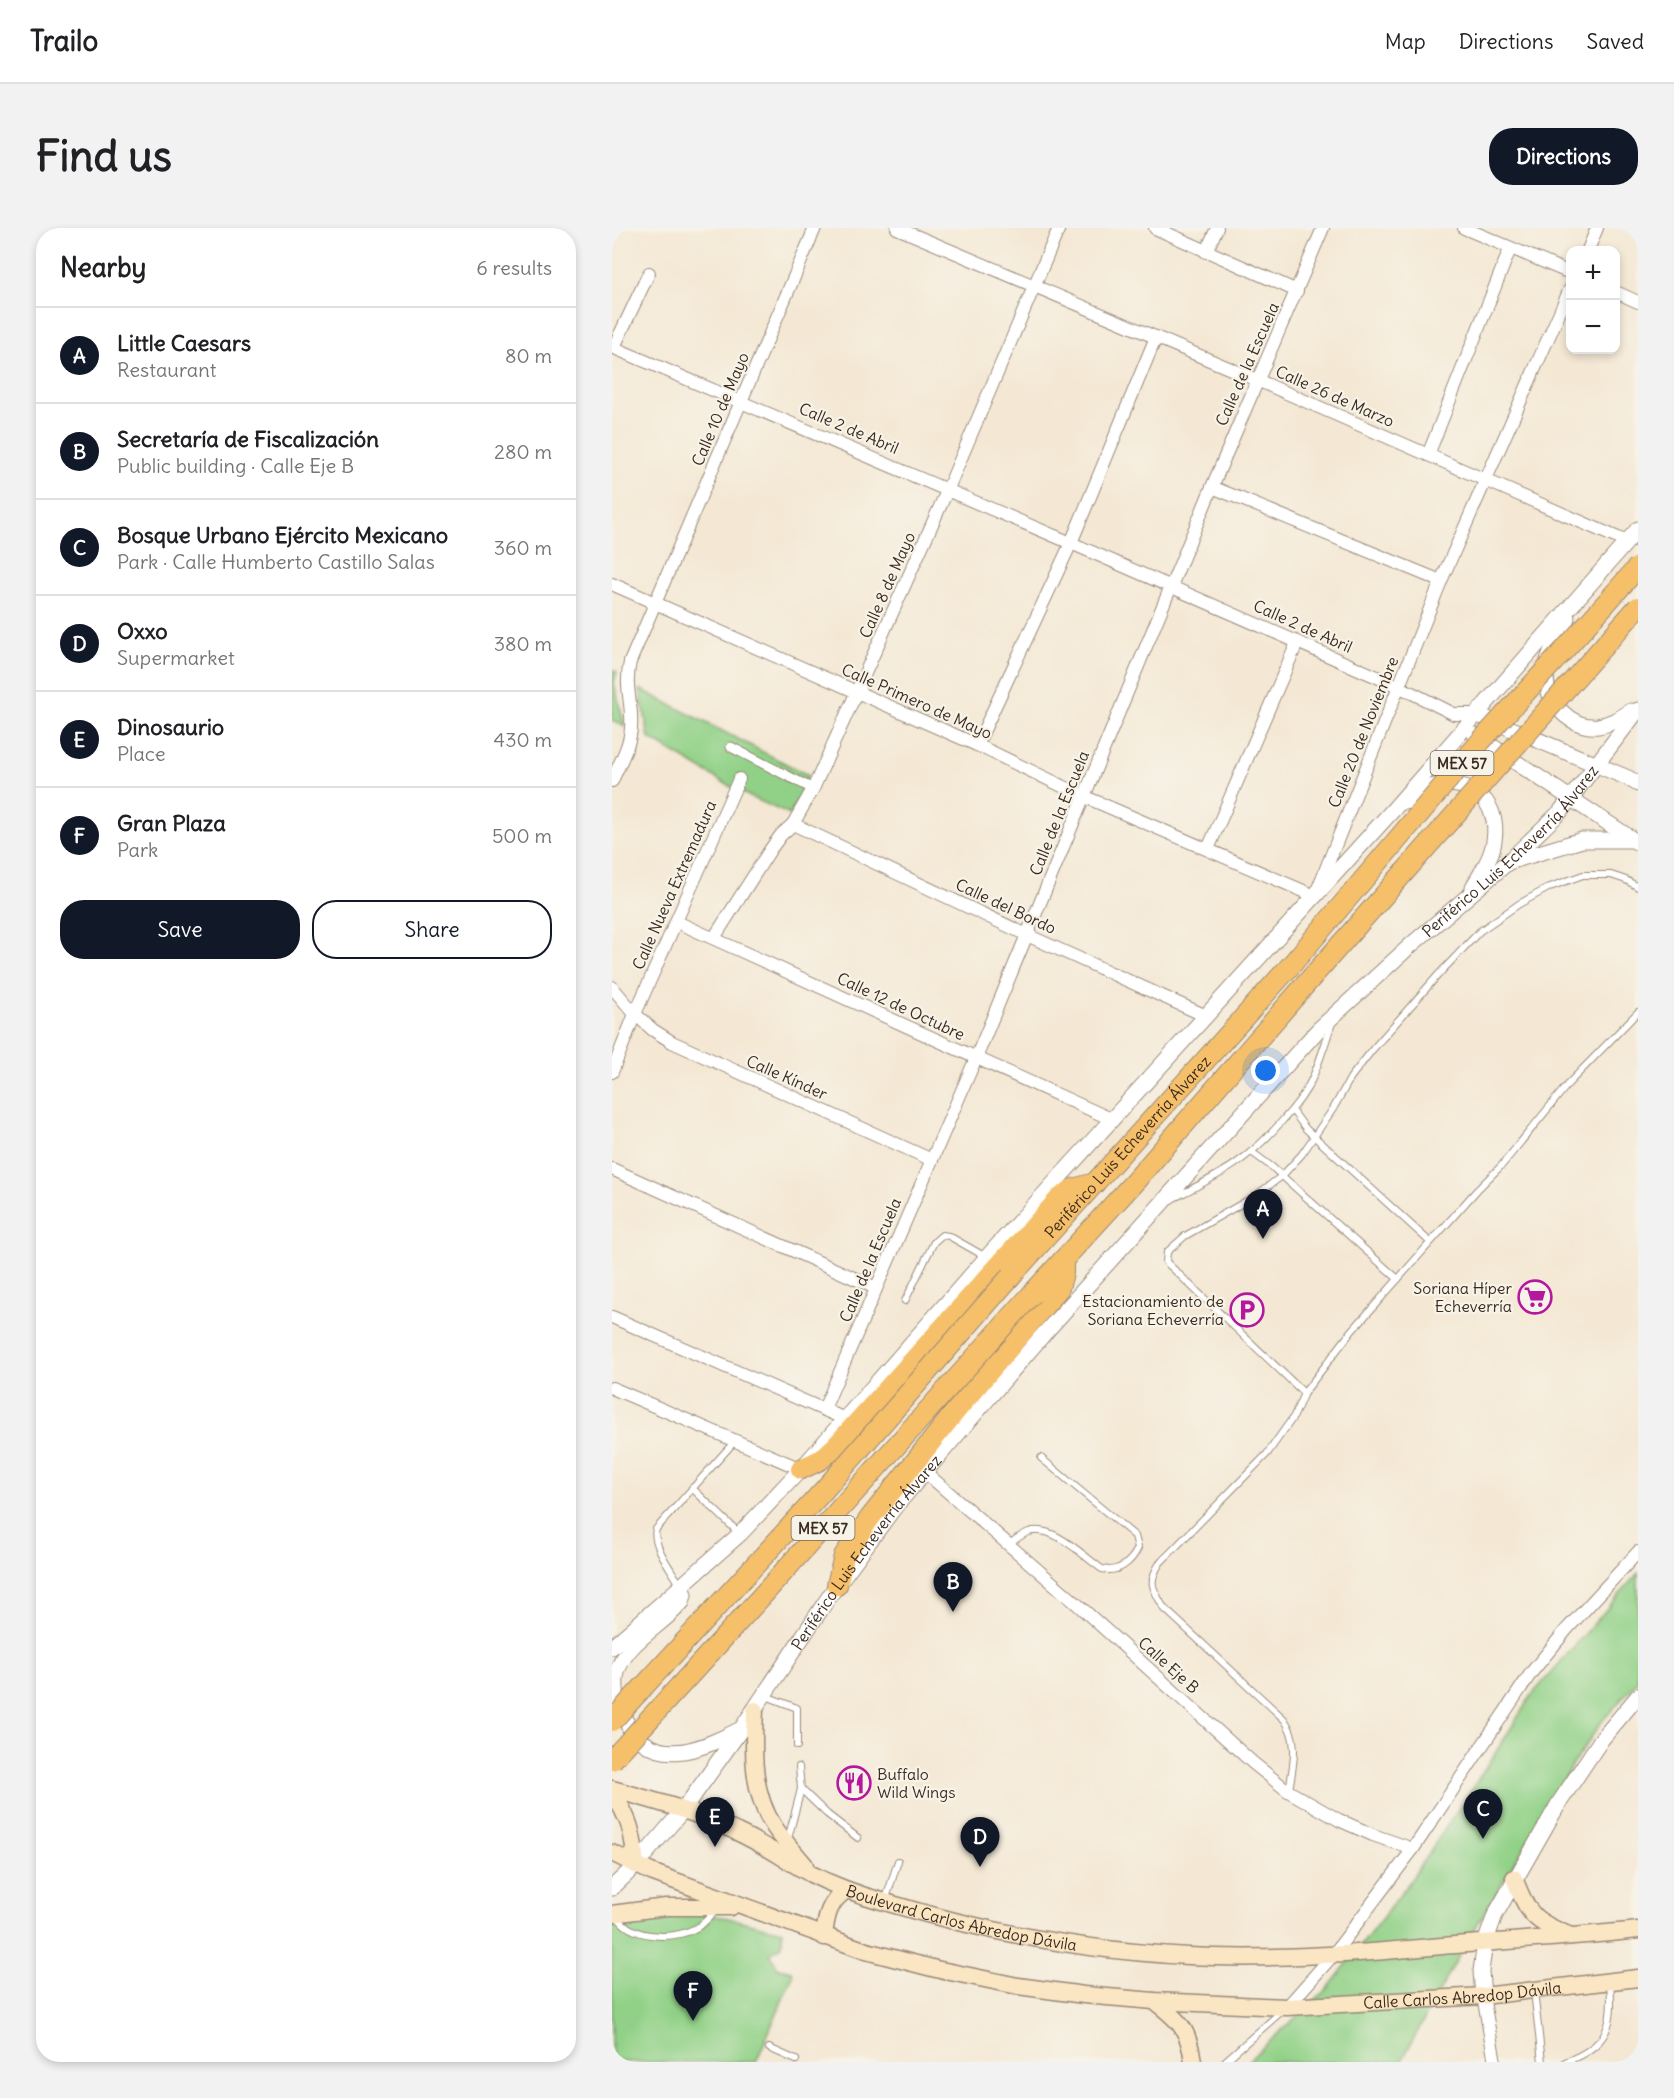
<!DOCTYPE html>
<html lang="en">
<head>
<meta charset="utf-8">
<style>
  :root { --surface:#fff; --page:#f2f2f2; --text:#202124; --muted:#757577; --line:#e0e0e0; --accent:#111827 }
  body { margin:0; font-family:Delius,sans-serif; background:var(--page); color:var(--text) }
  .controls { position:absolute; right:18px; top:18px; display:grid; overflow:hidden; border-radius:12px; box-shadow:0 3px 9px #0003 }
  .controls button { width:54px; height:54px; display:grid; place-items:center; padding:0; border:0; border-bottom:2px solid var(--line); background:var(--surface); color:var(--text); font:30px sans-serif }
  .you { position:absolute; left:654px; top:843px; width:21px; height:21px; margin:-15px; border:4px solid #fff; border-radius:50%; background:#1a73e8; box-shadow:0 0 0 9px #1a73e833 }
  .badge { display:grid; place-items:center; width:39px; height:39px; border-radius:50%; background:var(--accent); color:#fff; font-size:20px; font-weight:700 }
  .pin { position:absolute; translate:-50% -50px; filter:drop-shadow(0 2px 3px #0008) }
  .pin::after { content:''; position:absolute; top:32px; width:21px; height:18px; background:inherit; clip-path:polygon(0 0,100% 0,50% 100%) }
  .list { margin:0; padding:0; list-style:none }
  h2 { display:flex; justify-content:space-between; align-items:center; height:78px; margin:0; padding:0 24px; font-size:26px }
  h2 small { font-size:20px; font-weight:400; color:var(--muted) }
  .list li { display:grid; grid-template-columns:39px 1fr auto; gap:18px; align-items:center; box-sizing:border-box; height:96px; padding:0 24px; border-top:2px solid var(--line) }
  .list b { display:block; font-size:22px; white-space:nowrap }
  .list p { margin:0; font-size:20px; white-space:nowrap; color:var(--muted) }
  .list em { font-size:20px; font-style:normal; color:var(--muted) }
  .actions { display:flex; gap:12px; padding:18px 24px }
  .actions a { flex:1; padding:14px 0; border:2px solid var(--accent); border-radius:24px; text-align:center; font-size:21px; color:var(--accent) }
  .actions .main { background:var(--accent); color:#fff }
  .map { position:relative; flex:none; width:1026px; height:1834px; overflow:hidden; border-radius:24px }
  header { display:flex; align-items:center; gap:36px; box-sizing:border-box; height:84px; padding:0 30px; background:var(--surface); border-bottom:2px solid var(--line) }
  header strong { font-size:28px }
  nav { display:flex; gap:33px; margin-inline-start:auto; font-size:21px }
  .intro { display:flex; align-items:center; justify-content:space-between; box-sizing:border-box; height:144px; padding:0 36px }
  h1 { margin:0; font-size:42px }
  .button { padding:15px 27px; border-radius:24px; background:var(--accent); color:#fff; font-size:21px; font-weight:700 }
  main { display:flex; gap:36px; padding:0 36px }
  aside { flex:1; background:var(--surface); border-radius:24px; box-shadow:0 3px 9px #0003 }
  .map>svg:first-child { display:block }
  .green { fill:#91d187; stroke:#667e52; stroke-width:1.5 }
  .lines { fill:none; stroke-linecap:round; stroke-linejoin:round }
  .service-casing { stroke:#988979; stroke-width:8 }
  .pedestrian-casing { stroke:#988979; stroke-width:11 }
  .minor-casing { stroke:#988979; stroke-width:14 }
  .tertiary-casing { stroke:#988979; stroke-width:17 }
  .secondary-casing { stroke:#988979; stroke-width:19 }
  .trunk-casing { stroke:#988979; stroke-width:22 }
  .service { stroke:#fff; stroke-width:6 }
  .pedestrian { stroke:#fff; stroke-width:9 }
  .minor { stroke:#fff; stroke-width:12 }
  .tertiary { stroke:#fff; stroke-width:15 }
  .secondary { stroke:#fbe6c4; stroke-width:16 }
  .trunk { stroke:#f6c06b; stroke-width:20 }
  .trunk-bridge-casing { stroke:#988979; stroke-width:22; stroke-linecap:butt }
  .trunk-bridge { stroke:#f6c06b; stroke-width:20 }
  .labels { text-anchor:middle; dominant-baseline:central; stroke-width:4.5; stroke-linejoin:round; paint-order:stroke }
  .shield { fill:#f7f3e8; stroke:#73665b; stroke-width:1.5 }
  .shield-label { font-size:15px; font-weight:bold; fill:#3b2a1e }
  .street-label { font-size:16px; fill:#3b2a1e; stroke:#f7f3e8 }
  .poi-label { font-size:16px; fill:#3b2a1e; stroke:#f7f3e8; text-anchor:end }
</style>
</head>
<body>
<header>
<strong>Trailo</strong>
<nav><a>Map</a><a>Directions</a><a>Saved</a></nav>
</header>
<div class="intro"><h1>Find us</h1><a class="button">Directions</a></div>
<main>
<aside>
<h2>Nearby<small>6 results</small></h2>
<ul class="list">
<li><span class="badge">A</span><div><b>Little Caesars</b><p>Restaurant</p></div><em>80 m</em></li>
<li><span class="badge">B</span><div><b>Secretaría de Fiscalización</b><p>Public building · Calle Eje B</p></div><em>280 m</em></li>
<li><span class="badge">C</span><div><b>Bosque Urbano Ejército Mexicano</b><p>Park · Calle Humberto Castillo Salas</p></div><em>360 m</em></li>
<li><span class="badge">D</span><div><b>Oxxo</b><p>Supermarket</p></div><em>380 m</em></li>
<li><span class="badge">E</span><div><b>Dinosaurio</b><p>Place</p></div><em>430 m</em></li>
<li><span class="badge">F</span><div><b>Gran Plaza</b><p>Park</p></div><em>500 m</em></li>
</ul>
<div class="actions"><a class="main">Save</a><a>Share</a></div>
</aside>
<div class="map">
<svg width="1026" height="1834" viewBox="0 0 1026 1834">
  <rect width="100%" height="100%" fill="#f7f3e8"/>
  <filter id="ink" filterUnits="userSpaceOnUse"><feTurbulence type="fractalNoise" baseFrequency=".0167" numOctaves="2"/><feDisplacementMap in="SourceGraphic" scale="12" xChannelSelector="R" yChannelSelector="G"/><feConvolveMatrix kernelMatrix="1 2 1 2 8 2 1 2 1" color-interpolation-filters="sRGB"/></filter>
  <filter id="wash" filterUnits="userSpaceOnUse"><feTurbulence type="fractalNoise" baseFrequency=".008" numOctaves="4" result="noise"/><feDisplacementMap in="SourceGraphic" scale="24" xChannelSelector="R" yChannelSelector="G"/><feGaussianBlur stdDeviation="1.35" result="paint"/><feColorMatrix in="noise" values="0 0 0 0 0 0 0 0 0 0 0 0 0 0 0 0 0 1.4 0 .05"/><feComposite in="paint" operator="in"/></filter>
  <g filter="url(#wash)">
    <rect width="100%" height="100%" fill="#f4e8d4"/>
    <!-- green -->
    <g class="green">
      <path d="M 0,442 L 5,444 L 2,455 L 13,499 L 0,492 Z"/>
      <path d="M 28,461 L 196,547 L 178,587 L 126,563 L 37,510 Z"/>
      <path d="M 1026,1345 L 1026,1453 L 991,1492 L 965,1530 L 850,1722 L 789,1834 L 635,1834 L 717,1759 L 794,1659 L 879,1532 L 919,1468 Z"/>
      <path d="M 86,1686 L 112,1689 L 170,1703 L 170,1718 L 158,1725 L 166,1740 L 180,1743 L 181,1747 L 144,1834 L 0,1834 L 0,1691 L 16,1687 Z"/>
    </g>
  </g>
  <g filter="url(#ink)">
    <g class="lines">
      <defs>
        <g id="service">
          <path d="M 1026,659 L 1014,652 L 999,647 L 971,647 L 938,659 L 907,676 L 868,703 L 827,746 L 761,821 L 739,849 L 721,881 L 690,926 L 670,948 L 643,968 L 573,1008 L 555,1024 L 554,1034 L 692,1165 L 739,1104 L 865,962 L 890,937 L 956,856 L 1026,784"/>
          <path d="M 680,882 L 694,901 L 818,1014"/>
          <path d="M 641,925 L 660,939 L 786,1051"/>
          <path d="M 560,971 C 609,946 635,934 671,892 C 682,880 693,866 700,851 C 708,833 714,813 720,795"/>
          <path d="M 293,1073 L 322,1014 L 330,1007 L 337,1008 L 374,1029"/>
          <path d="M 80,1260 L 128,1306"/>
          <path d="M 397,1316 C 403,1312 410,1306 417,1304 C 441,1296 471,1328 490,1341 C 506,1345 519,1335 526,1320 L 523,1308 L 429,1230"/>
          <path d="M 69,1358 C 61,1344 39,1316 44,1301 L 123,1213"/>
          <path d="M 154,1468 L 185,1480 L 185,1518"/>
          <path d="M 189,1561 L 215,1586 L 246,1610"/>
          <path d="M 677,1562 C 681,1537 688,1513 672,1491 L 552,1380 C 541,1361 535,1355 548,1335 L 655,1226 L 682,1188 L 692,1165"/>
          <path d="M 176,1611 L 189,1561 L 187,1539"/>
          <path d="M 273,1674 L 286,1633"/>
          <path d="M 5,1688 C 19,1711 60,1712 82,1701 C 91,1697 97,1689 104,1683"/>
          <path d="M 922,1763 L 930,1834"/>
          <path d="M 157,1820 L 184,1832"/>
          <path d="M 612,1834 L 670,1783"/>
          <path d="M 953,1834 C 996,1818 1002,1798 998,1755"/>
        </g>
        <path id="pedestrian" d="M 119,519 L 201,561"/>
        <g id="minor">
          <path d="M 285,0 L 645,152 L 1015,314"/>
          <path d="M 543,0 L 685,63"/>
          <path d="M 852,0 L 958,45"/>
          <path d="M 976,22 L 985,0"/>
          <path d="M 594,24 L 605,0"/>
          <path d="M 1004,64 L 1026,74"/>
          <path d="M 0,119 L 459,315 L 788,459 L 842,486 L 864,486"/>
          <path d="M 2,119 L 37,45"/>
          <path d="M 816,227 L 898,21"/>
          <path d="M 600,259 L 829,353"/>
          <path d="M 0,356 L 365,517 L 471,568 L 703,668 L 829,353 L 958,61"/>
          <path d="M 365,517 L 459,315 L 544,109"/>
          <path d="M 0,553 C 7,536 18,518 19,500 C 21,476 12,460 18,434 L 203,0"/>
          <path d="M 181,596 L 415,707 L 594,788"/>
          <path d="M 596,621 L 685,415"/>
          <path d="M 65,694 L 499,891"/>
          <path d="M 102,710 L 158,622 L 169,607 L 181,596 L 201,561 L 335,263 L 447,0"/>
          <path d="M 0,759 L 23,786 L 41,802 L 60,814 L 320,932"/>
          <path d="M 0,844 L 23,786 L 127,551"/>
          <path d="M 0,941 L 264,1060"/>
          <path d="M 0,1089 L 233,1191"/>
          <path d="M 0,1160 L 189,1241"/>
          <path d="M 212,1181 L 364,830 L 600,259 L 711,0"/>
          <path d="M 313,1244 L 465,1376 L 641,1535 L 676,1563 L 727,1592 L 761,1607 L 801,1621"/>
          <path d="M 871,1768 L 883,1834"/>
          <path d="M 675,1779 L 721,1727 L 801,1621 L 919,1445 L 955,1401 L 1026,1324"/>
        </g>
        <g id="tertiary">
          <path d="M 955,390 C 948,407 934,427 934,446 C 933,473 958,501 986,498 C 999,496 1009,490 1019,483"/>
          <path d="M 864,486 L 1016,550 L 1026,556"/>
          <path d="M 863,507 L 1026,615"/>
          <path d="M 793,574 C 800,570 807,564 813,561 C 852,546 889,569 882,613 C 880,629 869,645 861,659"/>
          <path d="M 900,633 L 970,612 L 1020,612"/>
          <path d="M 70,1359 L 72,1367 L 70,1374 C 51,1397 17,1412 6,1441 C 1,1455 5,1476 12,1490 C 39,1543 86,1523 127,1502"/>
          <path d="M 0,1419 L 128,1306 L 189,1241 L 375,1029 L 781,582 L 1026,301"/>
          <path id="s1" d="M 0,1660 L 24,1637 L 72,1581 L 130,1500 L 225,1357 L 282,1280 L 430,1108 L 706,802 L 799,717 L 895,635 L 948,584 L 1026,482"/>
          <path d="M 871,1768 L 869,1743 L 873,1715 L 883,1687 L 947,1575 L 989,1512 L 1026,1468"/>
        </g>
        <g id="secondary">
          <path d="M 143,1482 C 141,1522 139,1565 163,1600 C 172,1613 183,1625 193,1637"/>
          <path id="s2" d="M 0,1561 C 43,1573 85,1584 125,1604 C 151,1616 174,1632 199,1646 C 222,1658 248,1667 273,1674 C 379,1706 491,1726 602,1729 C 679,1731 754,1725 830,1718 C 896,1713 961,1709 1026,1702"/>
          <path d="M 0,1563 C 18,1592 21,1604 24,1637"/>
          <path id="s3" d="M 0,1625 L 39,1644 L 254,1723 L 324,1741 L 406,1758 L 472,1767 L 542,1773 L 675,1779 L 871,1768 L 1026,1750"/>
          <path d="M 902,1650 C 917,1688 921,1693 959,1708"/>
          <path d="M 0,1686 L 54,1679 L 119,1679"/>
          <path d="M 212,1709 C 214,1688 217,1673 235,1662"/>
          <path d="M 542,1773 C 567,1792 577,1801 581,1834"/>
        </g>
        <g id="trunk">
          <path id="s4" d="M 399,1048 L 680,736"/>
          <path d="M 420,1066 L 525,951 L 699,750"/>
          <path d="M 189,1241 L 208,1232 L 223,1219 L 447,971 L 461,961 L 483,955"/>
          <path d="M 225,1357 L 232,1328 L 258,1290 L 343,1184 L 447,1060 L 451,1045 L 451,1032"/>
        </g>
      </defs>
      <!-- service casing -->
      <use href="#service" class="service-casing"/>
      <!-- pedestrian casing -->
      <use href="#pedestrian" class="pedestrian-casing"/>
      <!-- minor casing -->
      <use href="#minor" class="minor-casing"/>
      <!-- tertiary casing -->
      <use href="#tertiary" class="tertiary-casing"/>
      <!-- secondary casing -->
      <use href="#secondary" class="secondary-casing"/>
      <!-- trunk casing -->
      <use href="#trunk" class="trunk-casing"/>
      <!-- service -->
      <use href="#service" class="service"/>
      <!-- pedestrian -->
      <use href="#pedestrian" class="pedestrian"/>
      <!-- minor -->
      <use href="#minor" class="minor"/>
      <!-- tertiary -->
      <use href="#tertiary" class="tertiary"/>
      <!-- secondary -->
      <use href="#secondary" class="secondary"/>
      <!-- trunk -->
      <use href="#trunk" class="trunk"/>
      <defs>
        <g id="trunk-bridge">
          <path d="M 680,736 L 869,513 L 955,419 L 1026,339"/>
          <path d="M 699,750 L 1026,379"/>
          <path d="M 0,1493 L 212,1262 L 399,1048"/>
          <path d="M 0,1532 L 149,1369 L 420,1066"/>
        </g>
      </defs>
      <!-- trunk-bridge casing -->
      <use href="#trunk-bridge" class="trunk-bridge-casing"/>
      <!-- trunk-bridge -->
      <use href="#trunk-bridge" class="trunk-bridge"/>
    </g>
  </g>
  <!-- icons -->
  <defs>
    <symbol id="supermarket-ring" viewBox="-11 -11 22 22"><circle r="9.5" fill="#f7f3e8" stroke="#b5179e" stroke-width="1.5"/><path d="M-6-5.5h2.5l.6 2H6L4.5 2H-2.5L-4.4-4H-6ZM-1.5 3.2a1.3 1.3 0 1 0 .1 0ZM3 3.2a1.3 1.3 0 1 0 .1 0Z" fill="#b5179e"/></symbol>
    <symbol id="parking-ring" viewBox="-11 -11 22 22"><circle r="9.5" fill="#f7f3e8" stroke="#b5179e" stroke-width="1.5"/><path d="M-3.5-5.5H1a3.5 3.5 0 0 1 0 7H-1V5.5H-3.5ZM-1-3.4V-.6H.8a1.4 1.4 0 0 0 0-2.8Z" fill="#b5179e"/></symbol>
    <symbol id="restaurant-ring" viewBox="-11 -11 22 22"><circle r="9.5" fill="#f7f3e8" stroke="#b5179e" stroke-width="1.5"/><path d="M-5-6h1v4h1v-4h1v4h1v-4h1v5L-1.5 .5V6h-2V.5L-5-1ZM5-6V6H3V1.5H1.5Q1.5-4 5-6Z" fill="#b5179e"/></symbol>
  </defs>
  <g fill-rule="evenodd">
    <use href="#supermarket-ring" x="904" y="1050" width="38" height="38"/>
    <use href="#parking-ring" x="616" y="1063" width="38" height="38"/>
    <use href="#restaurant-ring" x="223" y="1536" width="38" height="38"/>
  </g>
  <g class="labels">
    <!-- shield labels -->
    <g class="shield">
      <rect x="818.5" y="523" width="63" height="24" rx="4.5"/>
      <rect x="179.5" y="1288" width="63" height="24" rx="4.5"/>
    </g>
    <g class="shield-label">
      <text x="850" y="535">MEX 57</text>
      <text x="211" y="1300">MEX 57</text>
    </g>
    <!-- street labels -->
    <g class="street-label">
      <text transform="translate(635 136) rotate(-66)">Calle de la Escuela</text>
      <text transform="translate(723 168) rotate(24)">Calle 26 de Marzo</text>
      <text transform="translate(108 181) rotate(-67)">Calle 10 de Mayo</text>
      <text transform="translate(237 200) rotate(23)">Calle 2 de Abril</text>
      <text transform="translate(275 357) rotate(-66)">Calle 8 de Mayo</text>
      <text transform="translate(691 398) rotate(24)">Calle 2 de Abril</text>
      <text transform="translate(305 473) rotate(24)">Calle Primero de Mayo</text>
      <text transform="translate(751 504) rotate(-68)">Calle 20 de Noviembre</text>
      <text transform="translate(447 585) rotate(-68)">Calle de la Escuela</text>
      <text stroke="none"><textPath href="#s1" startOffset="1376">Periférico Luis Echeverría Álvarez</textPath></text>
      <text transform="translate(62 657) rotate(-66)">Calle Nueva Extremadura</text>
      <text transform="translate(394 678) rotate(25)">Calle del Bordo</text>
      <text transform="translate(289 778) rotate(25)">Calle 12 de Octubre</text>
      <text transform="translate(175 849) rotate(24)">Calle Kínder</text>
      <text stroke="none"><textPath href="#s4" startOffset="174">Periférico Luis Echeverría Álvarez</textPath></text>
      <text transform="translate(258 1032) rotate(-67)">Calle de la Escuela</text>
      <text stroke="none"><textPath href="#s1" startOffset="422">Periférico Luis Echeverría Álvarez</textPath></text>
      <text transform="translate(557 1437) rotate(42)">Calle Eje B</text>
      <text stroke="none"><textPath href="#s2" startOffset="375">Boulevard Carlos Abredop Dávila</textPath></text>
      <text stroke="none"><textPath href="#s3" startOffset="874">Calle Carlos Abredop Dávila</textPath></text>
    </g>
    <!-- poi labels -->
    <g class="poi-label">
      <text x="900" y="1060">Soriana Híper<tspan x="900" dy="18">Echeverría</tspan></text>
      <text x="612" y="1073">Estacionamiento de<tspan x="612" dy="18">Soriana Echeverría</tspan></text>
      <text x="265" y="1546" text-anchor="start">Buffalo<tspan x="265" dy="18">Wild Wings</tspan></text>
    </g>
  </g>
</svg>
<div class="controls">
<button>+</button>
<button>−</button>
</div>
<div class="you"></div>
<div class="pin badge" style="left:651px;top:1011px">A</div>
<div class="pin badge" style="left:341px;top:1384px">B</div>
<div class="pin badge" style="left:871px;top:1611px">C</div>
<div class="pin badge" style="left:368px;top:1639px">D</div>
<div class="pin badge" style="left:103px;top:1619px">E</div>
<div class="pin badge" style="left:81px;top:1793px">F</div>
</div>
</main>
</body>
</html>
